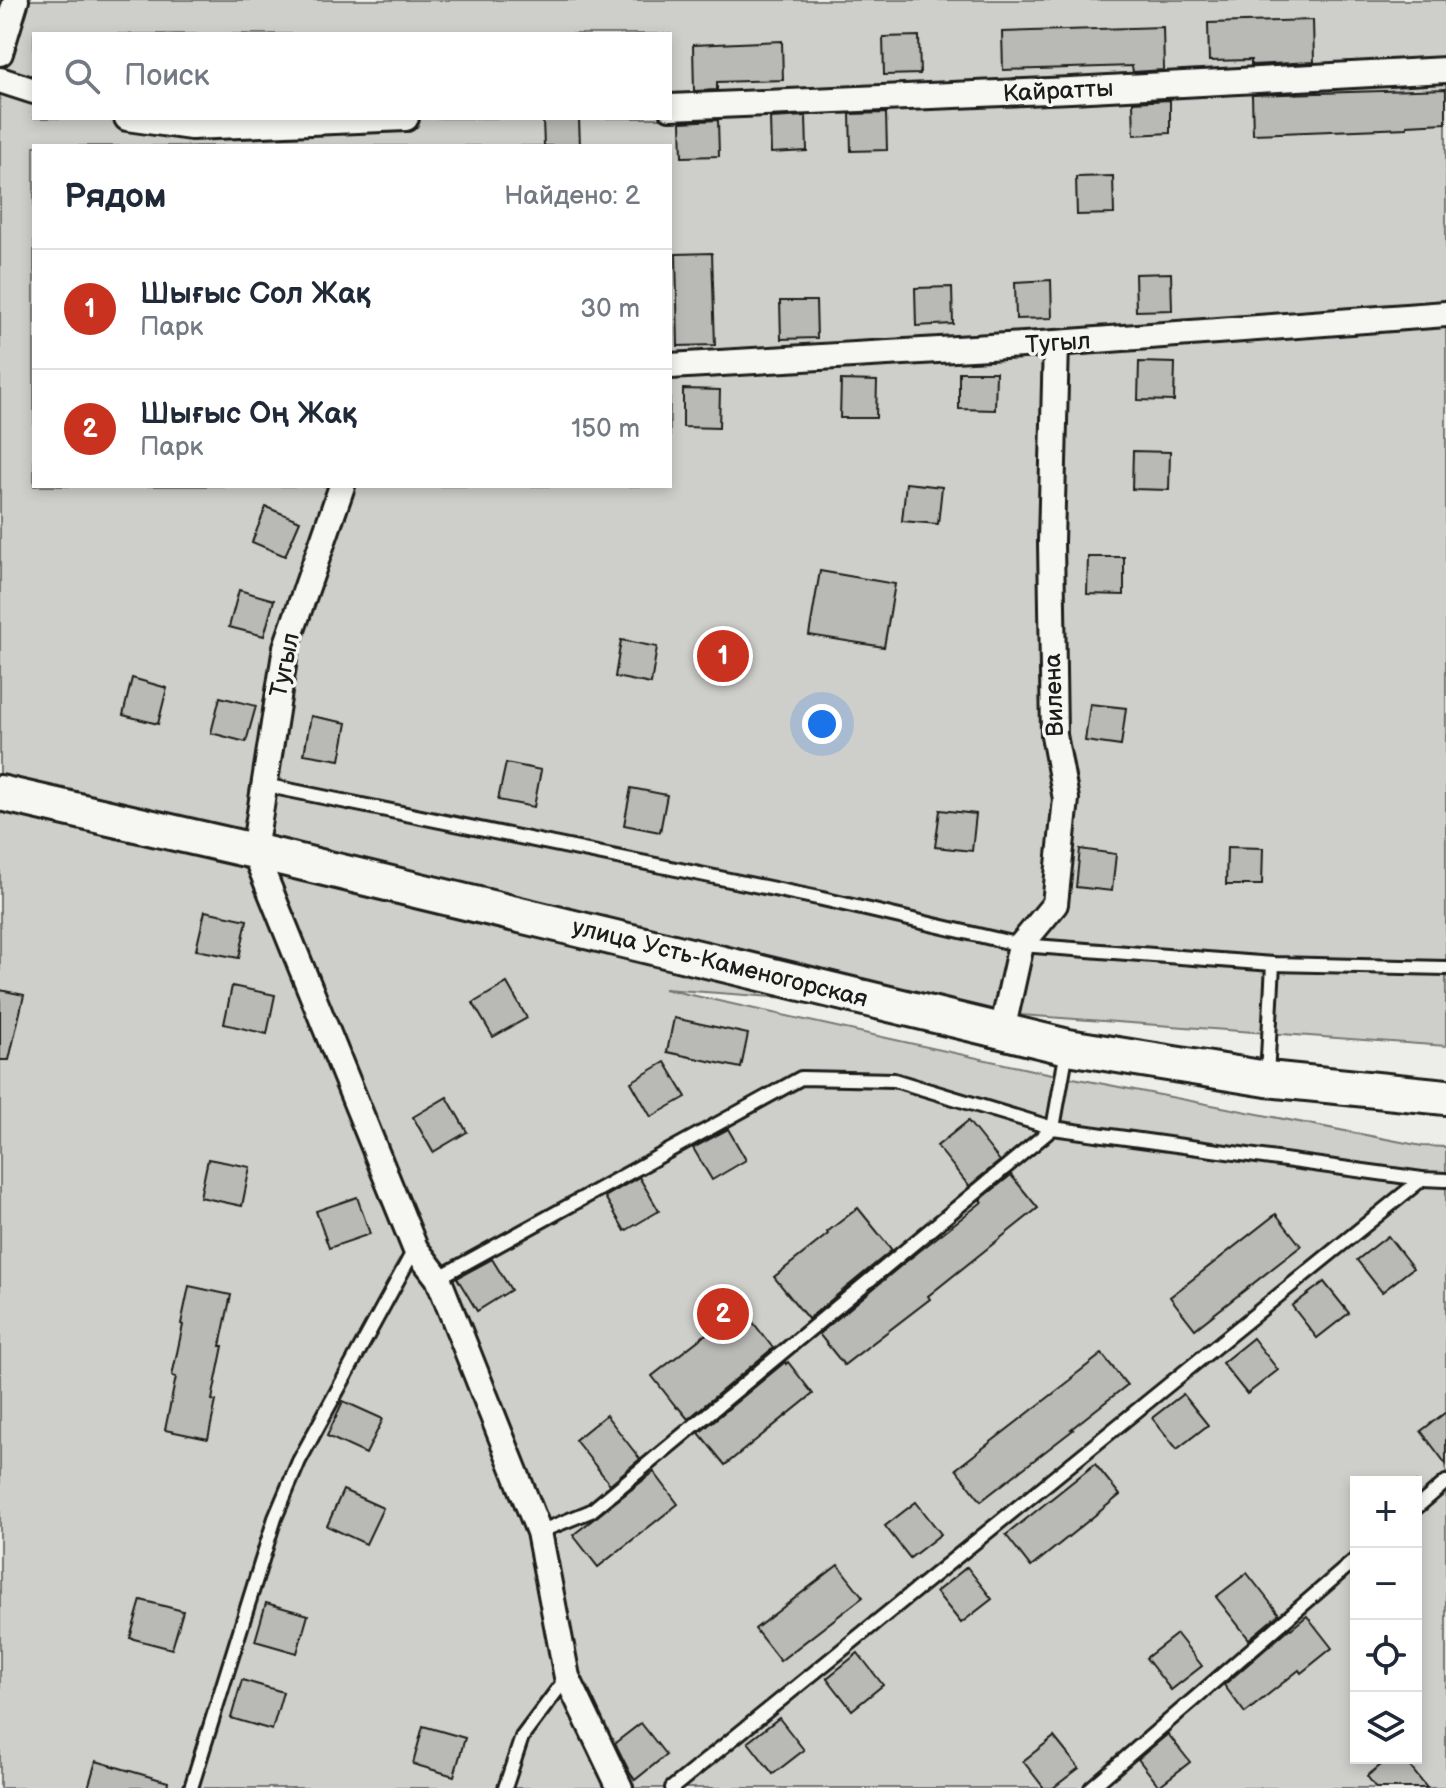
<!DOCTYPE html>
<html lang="ru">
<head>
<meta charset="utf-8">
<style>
  :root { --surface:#fff; --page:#f2f2f3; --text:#1f2937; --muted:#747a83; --line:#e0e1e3; --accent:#c8321e }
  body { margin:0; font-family:"Balsamiq Sans",sans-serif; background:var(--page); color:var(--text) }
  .controls { position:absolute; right:24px; bottom:24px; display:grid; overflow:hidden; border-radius:0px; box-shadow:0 4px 12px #0003 }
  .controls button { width:72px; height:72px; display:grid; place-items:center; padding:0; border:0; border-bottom:2px solid var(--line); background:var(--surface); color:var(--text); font:40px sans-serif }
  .you { position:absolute; left:822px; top:724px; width:28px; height:28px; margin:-20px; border:6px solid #fff; border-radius:50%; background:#1a73e8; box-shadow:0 0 0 12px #1a73e833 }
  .badge { display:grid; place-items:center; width:52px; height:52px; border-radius:50%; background:var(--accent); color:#fff; font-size:26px; font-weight:700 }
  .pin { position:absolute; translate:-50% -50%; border:4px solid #fff; box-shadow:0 2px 8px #0006 }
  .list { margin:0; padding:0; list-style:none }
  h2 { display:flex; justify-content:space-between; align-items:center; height:104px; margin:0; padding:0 32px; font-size:34px }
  h2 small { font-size:26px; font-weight:400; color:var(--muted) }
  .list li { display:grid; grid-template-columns:52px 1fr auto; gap:24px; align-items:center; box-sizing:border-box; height:120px; padding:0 32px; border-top:2px solid var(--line) }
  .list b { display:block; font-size:30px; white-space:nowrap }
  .list p { margin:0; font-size:26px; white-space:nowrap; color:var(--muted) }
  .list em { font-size:26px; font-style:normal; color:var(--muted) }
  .icon { flex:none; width:44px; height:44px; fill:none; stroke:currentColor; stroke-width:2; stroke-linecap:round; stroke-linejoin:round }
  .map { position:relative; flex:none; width:1446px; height:1788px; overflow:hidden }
  .search { position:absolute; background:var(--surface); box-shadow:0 4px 12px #0003; left:32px; top:32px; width:640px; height:88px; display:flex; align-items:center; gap:20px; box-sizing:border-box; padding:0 28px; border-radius:0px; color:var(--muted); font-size:30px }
  .panel { position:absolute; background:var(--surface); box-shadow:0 4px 12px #0003; left:32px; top:144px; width:640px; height:344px; border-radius:0px }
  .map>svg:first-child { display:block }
  .green { fill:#cececb; stroke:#757574; stroke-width:2; fill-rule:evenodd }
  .building { fill:#b9b9b6; stroke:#1c1c1c; stroke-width:2 }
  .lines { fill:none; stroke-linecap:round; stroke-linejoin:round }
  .lane-casing { stroke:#1c1c1c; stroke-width:18 }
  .street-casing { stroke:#1c1c1c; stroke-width:30 }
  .secondary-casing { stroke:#1c1c1c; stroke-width:40 }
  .lane { stroke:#f6f6f2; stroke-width:12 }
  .street { stroke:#f6f6f2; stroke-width:24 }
  .secondary { stroke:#f6f6f2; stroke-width:34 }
  .labels { text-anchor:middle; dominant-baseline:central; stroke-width:7; stroke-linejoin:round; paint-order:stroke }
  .street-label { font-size:24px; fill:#1c1c1c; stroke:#f6f6f2 }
</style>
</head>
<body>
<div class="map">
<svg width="1446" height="1788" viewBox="0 0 1446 1788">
  <rect width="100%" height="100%" fill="#edede9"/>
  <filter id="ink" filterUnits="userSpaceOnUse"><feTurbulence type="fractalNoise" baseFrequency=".0125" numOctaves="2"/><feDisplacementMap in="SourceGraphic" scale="16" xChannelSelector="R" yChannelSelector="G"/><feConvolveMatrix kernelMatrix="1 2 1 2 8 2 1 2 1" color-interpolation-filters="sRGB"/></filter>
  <g filter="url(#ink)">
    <!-- green -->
    <path class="green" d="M 0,0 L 1446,0 L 1446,1046 L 664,989 L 1032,1070 L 1422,1146 L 1446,1147 L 1446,1788 L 0,1788 ZM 34,34 L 670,34 L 670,118 L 34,118 ZM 34,146 L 670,146 L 670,486 L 34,486 ZM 1356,1482 L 1416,1482 L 1416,1758 L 1356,1758 Z"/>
    <!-- building -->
    <g class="building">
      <path d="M 1313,20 L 1314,62 L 1251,65 L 1251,60 L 1209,61 L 1208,23 Z"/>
      <path d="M 1163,27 L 1164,70 L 1133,72 L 1132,66 L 1003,70 L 1002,32 Z"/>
      <path d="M 919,36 L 920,74 L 884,75 L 883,37 Z"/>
      <path d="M 782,41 L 783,80 L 717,82 L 717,90 L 694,91 L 693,45 Z"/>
      <path d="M 1446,89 L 1446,123 L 1407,125 L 1407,128 L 1253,134 L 1252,95 Z"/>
      <path d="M 1170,100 L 1170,133 L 1134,135 L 1133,102 Z"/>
      <path d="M 886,113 L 887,150 L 851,151 L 850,114 Z"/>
      <path d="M 806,116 L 807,151 L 771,153 L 770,118 Z"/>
      <path d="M 579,119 L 580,146 L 544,146 L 543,120 Z"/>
      <path d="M 718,120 L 719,156 L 682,157 L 681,122 Z"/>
      <path d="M 1113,176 L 1114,214 L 1077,215 L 1076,177 Z"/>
      <path d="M 712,253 L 715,345 L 678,346 L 676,254 Z"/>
      <path d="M 1171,273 L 1172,310 L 1136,311 L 1135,274 Z"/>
      <path d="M 1051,280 L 1052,318 L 1016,319 L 1015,282 Z"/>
      <path d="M 952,287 L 953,324 L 916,326 L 915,288 Z"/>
      <path d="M 780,301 L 816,301 L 817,338 L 781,339 Z"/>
      <path d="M 1139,362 L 1175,363 L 1174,401 L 1138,400 Z"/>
      <path d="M 959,372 L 996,372 L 995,410 L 959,409 Z"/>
      <path d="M 841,380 L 877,381 L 876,418 L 840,418 Z"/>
      <path d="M 683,389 L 720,390 L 719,428 L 683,427 Z"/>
      <path d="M 1133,451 L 1170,452 L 1169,490 L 1132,489 Z"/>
      <path d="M 906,483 L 942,487 L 938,524 L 902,521 Z"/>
      <path d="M 266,507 L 300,521 L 285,556 L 252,542 Z"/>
      <path d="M 1088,557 L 1124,557 L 1124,595 L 1087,594 Z"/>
      <path d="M 820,571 L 895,584 L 884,647 L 809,635 Z"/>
      <path d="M 239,590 L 274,600 L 264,636 L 229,627 Z"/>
      <path d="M 621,640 L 657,647 L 651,684 L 615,677 Z"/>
      <path d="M 132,678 L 167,688 L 158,724 L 123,715 Z"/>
      <path d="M 220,697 L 256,706 L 246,742 L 211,733 Z"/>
      <path d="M 1090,704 L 1126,708 L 1121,746 L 1085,741 Z"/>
      <path d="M 311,716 L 347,723 L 340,760 L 304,754 Z"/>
      <path d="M 506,763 L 541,770 L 534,807 L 498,800 Z"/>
      <path d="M 631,788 L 667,795 L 660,832 L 624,825 Z"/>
      <path d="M 940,810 L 976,814 L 972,851 L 935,847 Z"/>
      <path d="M 1227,847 L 1263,848 L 1262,885 L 1226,885 Z"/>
      <path d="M 1080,849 L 1116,854 L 1112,891 L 1076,887 Z"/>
      <path d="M 205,911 L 247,920 L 239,958 L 196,950 Z"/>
      <path d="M 507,983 L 527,1018 L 493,1037 L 473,1003 Z"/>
      <path d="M 232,986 L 275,995 L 267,1034 L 224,1024 Z"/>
      <path d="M 0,990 L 24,995 L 9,1060 L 0,1060 Z"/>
      <path d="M 674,1018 L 748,1034 L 741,1068 L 667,1052 Z"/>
      <path d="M 665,1062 L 686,1097 L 651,1117 L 631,1082 Z"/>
      <path d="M 447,1097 L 467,1132 L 433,1152 L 413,1117 Z"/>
      <path d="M 968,1121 L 1000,1161 L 969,1186 L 937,1146 Z"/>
      <path d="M 728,1129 L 746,1160 L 712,1180 L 693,1148 Z"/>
      <path d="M 208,1159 L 250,1167 L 242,1206 L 200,1197 Z"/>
      <path d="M 1011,1175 L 1038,1208 L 928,1296 L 930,1299 L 844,1365 L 819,1334 L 903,1264 L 982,1202 L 980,1200 Z"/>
      <path d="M 639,1177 L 659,1211 L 625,1231 L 605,1197 Z"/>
      <path d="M 357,1197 L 370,1234 L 329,1248 L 316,1211 Z"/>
      <path d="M 858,1208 L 892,1250 L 808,1319 L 774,1277 L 828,1234 L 827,1232 Z"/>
      <path d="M 1276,1214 L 1301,1246 L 1195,1329 L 1170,1297 Z"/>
      <path d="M 1388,1236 L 1413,1268 L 1382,1292 L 1357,1260 Z"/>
      <path d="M 492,1259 L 511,1290 L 477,1311 L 457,1278 Z"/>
      <path d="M 1324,1282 L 1349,1313 L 1317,1338 L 1292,1306 Z"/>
      <path d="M 189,1286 L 231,1295 L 220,1346 L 223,1346 L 212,1400 L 216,1401 L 208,1439 L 165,1430 L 176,1377 L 172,1376 L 183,1325 L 181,1324 Z"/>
      <path d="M 741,1307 L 773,1348 L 688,1419 L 678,1407 L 677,1408 L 652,1376 Z"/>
      <path d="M 1253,1338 L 1278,1370 L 1247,1394 L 1222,1363 Z"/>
      <path d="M 1102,1354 L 1127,1385 L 1071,1429 L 1073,1430 L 981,1501 L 956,1469 L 1072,1379 L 1071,1378 Z"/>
      <path d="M 785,1362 L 786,1364 L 788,1362 L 813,1394 L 725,1465 L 699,1433 Z"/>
      <path d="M 1183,1394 L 1208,1425 L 1177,1449 L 1152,1418 Z"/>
      <path d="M 343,1401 L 383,1419 L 366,1454 L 327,1436 Z"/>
      <path d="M 1446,1412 L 1446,1464 L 1421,1431 Z"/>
      <path d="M 606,1415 L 640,1459 L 610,1484 L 575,1440 Z"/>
      <path d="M 1095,1464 L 1120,1495 L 1031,1567 L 1006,1535 Z"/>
      <path d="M 654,1472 L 678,1504 L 598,1567 L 573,1535 Z"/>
      <path d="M 343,1490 L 383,1508 L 366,1544 L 327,1526 Z"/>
      <path d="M 916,1502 L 941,1534 L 910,1558 L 885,1526 Z"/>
      <path d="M 838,1565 L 863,1597 L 780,1661 L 755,1629 Z"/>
      <path d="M 967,1567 L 992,1599 L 961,1623 L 936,1592 Z"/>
      <path d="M 1247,1573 L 1279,1614 L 1249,1639 L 1216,1597 Z"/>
      <path d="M 141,1600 L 183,1611 L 172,1649 L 130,1638 Z"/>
      <path d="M 266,1603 L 308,1615 L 297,1653 L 255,1641 Z"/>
      <path d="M 1307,1616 L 1332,1648 L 1301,1673 L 1299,1670 L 1245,1713 L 1224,1685 L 1290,1628 L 1291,1629 Z"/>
      <path d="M 1177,1634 L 1202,1666 L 1171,1690 L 1146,1658 Z"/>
      <path d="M 858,1653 L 883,1685 L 852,1710 L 827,1678 Z"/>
      <path d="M 242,1680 L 283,1692 L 272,1730 L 231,1718 Z"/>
      <path d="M 779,1718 L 804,1750 L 773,1774 L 748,1742 Z"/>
      <path d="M 641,1723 L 666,1755 L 635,1780 L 630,1773 L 615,1743 Z"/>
      <path d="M 423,1726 L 465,1738 L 454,1776 L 413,1764 Z"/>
      <path d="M 1168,1734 L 1190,1762 L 1159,1786 L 1138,1759 Z"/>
      <path d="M 1054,1737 L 1079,1768 L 1053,1788 L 1044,1788 L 1023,1761 Z"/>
      <path d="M 1390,1758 L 1403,1758 L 1427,1788 L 1376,1788 L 1367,1776 Z"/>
      <path d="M 96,1761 L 168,1782 L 167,1788 L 88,1788 Z"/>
    </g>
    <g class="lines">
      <defs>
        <g id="lane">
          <path d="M 264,785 L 818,898 L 1021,945 L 1273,964 L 1446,968"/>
          <path d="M 1267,1076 L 1273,964"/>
          <path d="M 438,1278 L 801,1078 L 894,1080 L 1053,1128 L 1422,1179 L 1446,1180"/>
          <path d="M 1416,1508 L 1446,1482"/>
          <path d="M 539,1532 L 591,1511 L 1053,1128 L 1067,1050"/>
          <path d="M 191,1788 L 275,1518 L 299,1461 L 415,1248"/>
          <path d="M 505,1788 L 522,1737 L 567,1677"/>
          <path d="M 672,1788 L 1422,1179"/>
          <path d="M 1091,1788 L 1356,1559"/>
        </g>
        <g id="street">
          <path d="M 0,53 L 16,0"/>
          <path d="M 0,80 L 34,91"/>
          <path d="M 670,107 L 1071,90 L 1446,70"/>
          <path d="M 127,118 L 191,127 L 406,118"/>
          <path d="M 670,366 L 1056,343 L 1446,314"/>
          <path d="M 342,486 L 286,647 L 254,851 L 415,1248 L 438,1278 L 539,1532 L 567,1677 L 620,1788"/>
          <path d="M 1002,1031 L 1021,945 L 1055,904 L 1066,799 L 1054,735 L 1051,542 L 1056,343"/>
        </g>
        <path id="secondary" d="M 0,793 L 254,851 L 1068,1047 L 1267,1079 L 1446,1097"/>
      </defs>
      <!-- lane casing -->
      <use href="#lane" class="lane-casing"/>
      <!-- street casing -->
      <use href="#street" class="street-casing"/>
      <!-- secondary casing -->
      <use href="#secondary" class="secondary-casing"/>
      <!-- lane -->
      <use href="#lane" class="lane"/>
      <!-- street -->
      <use href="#street" class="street"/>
      <!-- secondary -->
      <use href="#secondary" class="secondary"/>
    </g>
  </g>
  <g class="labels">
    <!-- street labels -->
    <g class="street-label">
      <text transform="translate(1058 91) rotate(-3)">Кайратты</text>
      <text transform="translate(1058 343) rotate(-4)">Тугыл</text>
      <text transform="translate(285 665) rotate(-78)">Тугыл</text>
      <text transform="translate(1054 695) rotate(-92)">Вилена</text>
      <text transform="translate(720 963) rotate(14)">улица Усть-Каменогорская</text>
    </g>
  </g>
</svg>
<div class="controls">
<button>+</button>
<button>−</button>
<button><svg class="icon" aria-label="locate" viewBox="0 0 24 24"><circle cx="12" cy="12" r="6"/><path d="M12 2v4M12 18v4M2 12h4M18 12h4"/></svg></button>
<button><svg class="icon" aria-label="layers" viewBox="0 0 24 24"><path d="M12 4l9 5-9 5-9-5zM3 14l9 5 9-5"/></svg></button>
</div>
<div class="you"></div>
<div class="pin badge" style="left:723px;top:656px">1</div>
<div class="pin badge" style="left:723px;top:1314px">2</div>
<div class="search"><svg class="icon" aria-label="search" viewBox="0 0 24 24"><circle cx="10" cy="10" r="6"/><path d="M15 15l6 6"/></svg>Поиск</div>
<section class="panel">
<h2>Рядом<small>Найдено: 2</small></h2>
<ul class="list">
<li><span class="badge">1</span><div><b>Шығыс Сол Жақ</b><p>Парк</p></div><em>30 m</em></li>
<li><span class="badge">2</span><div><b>Шығыс Оң Жақ</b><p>Парк</p></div><em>150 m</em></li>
</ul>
</section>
</div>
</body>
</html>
